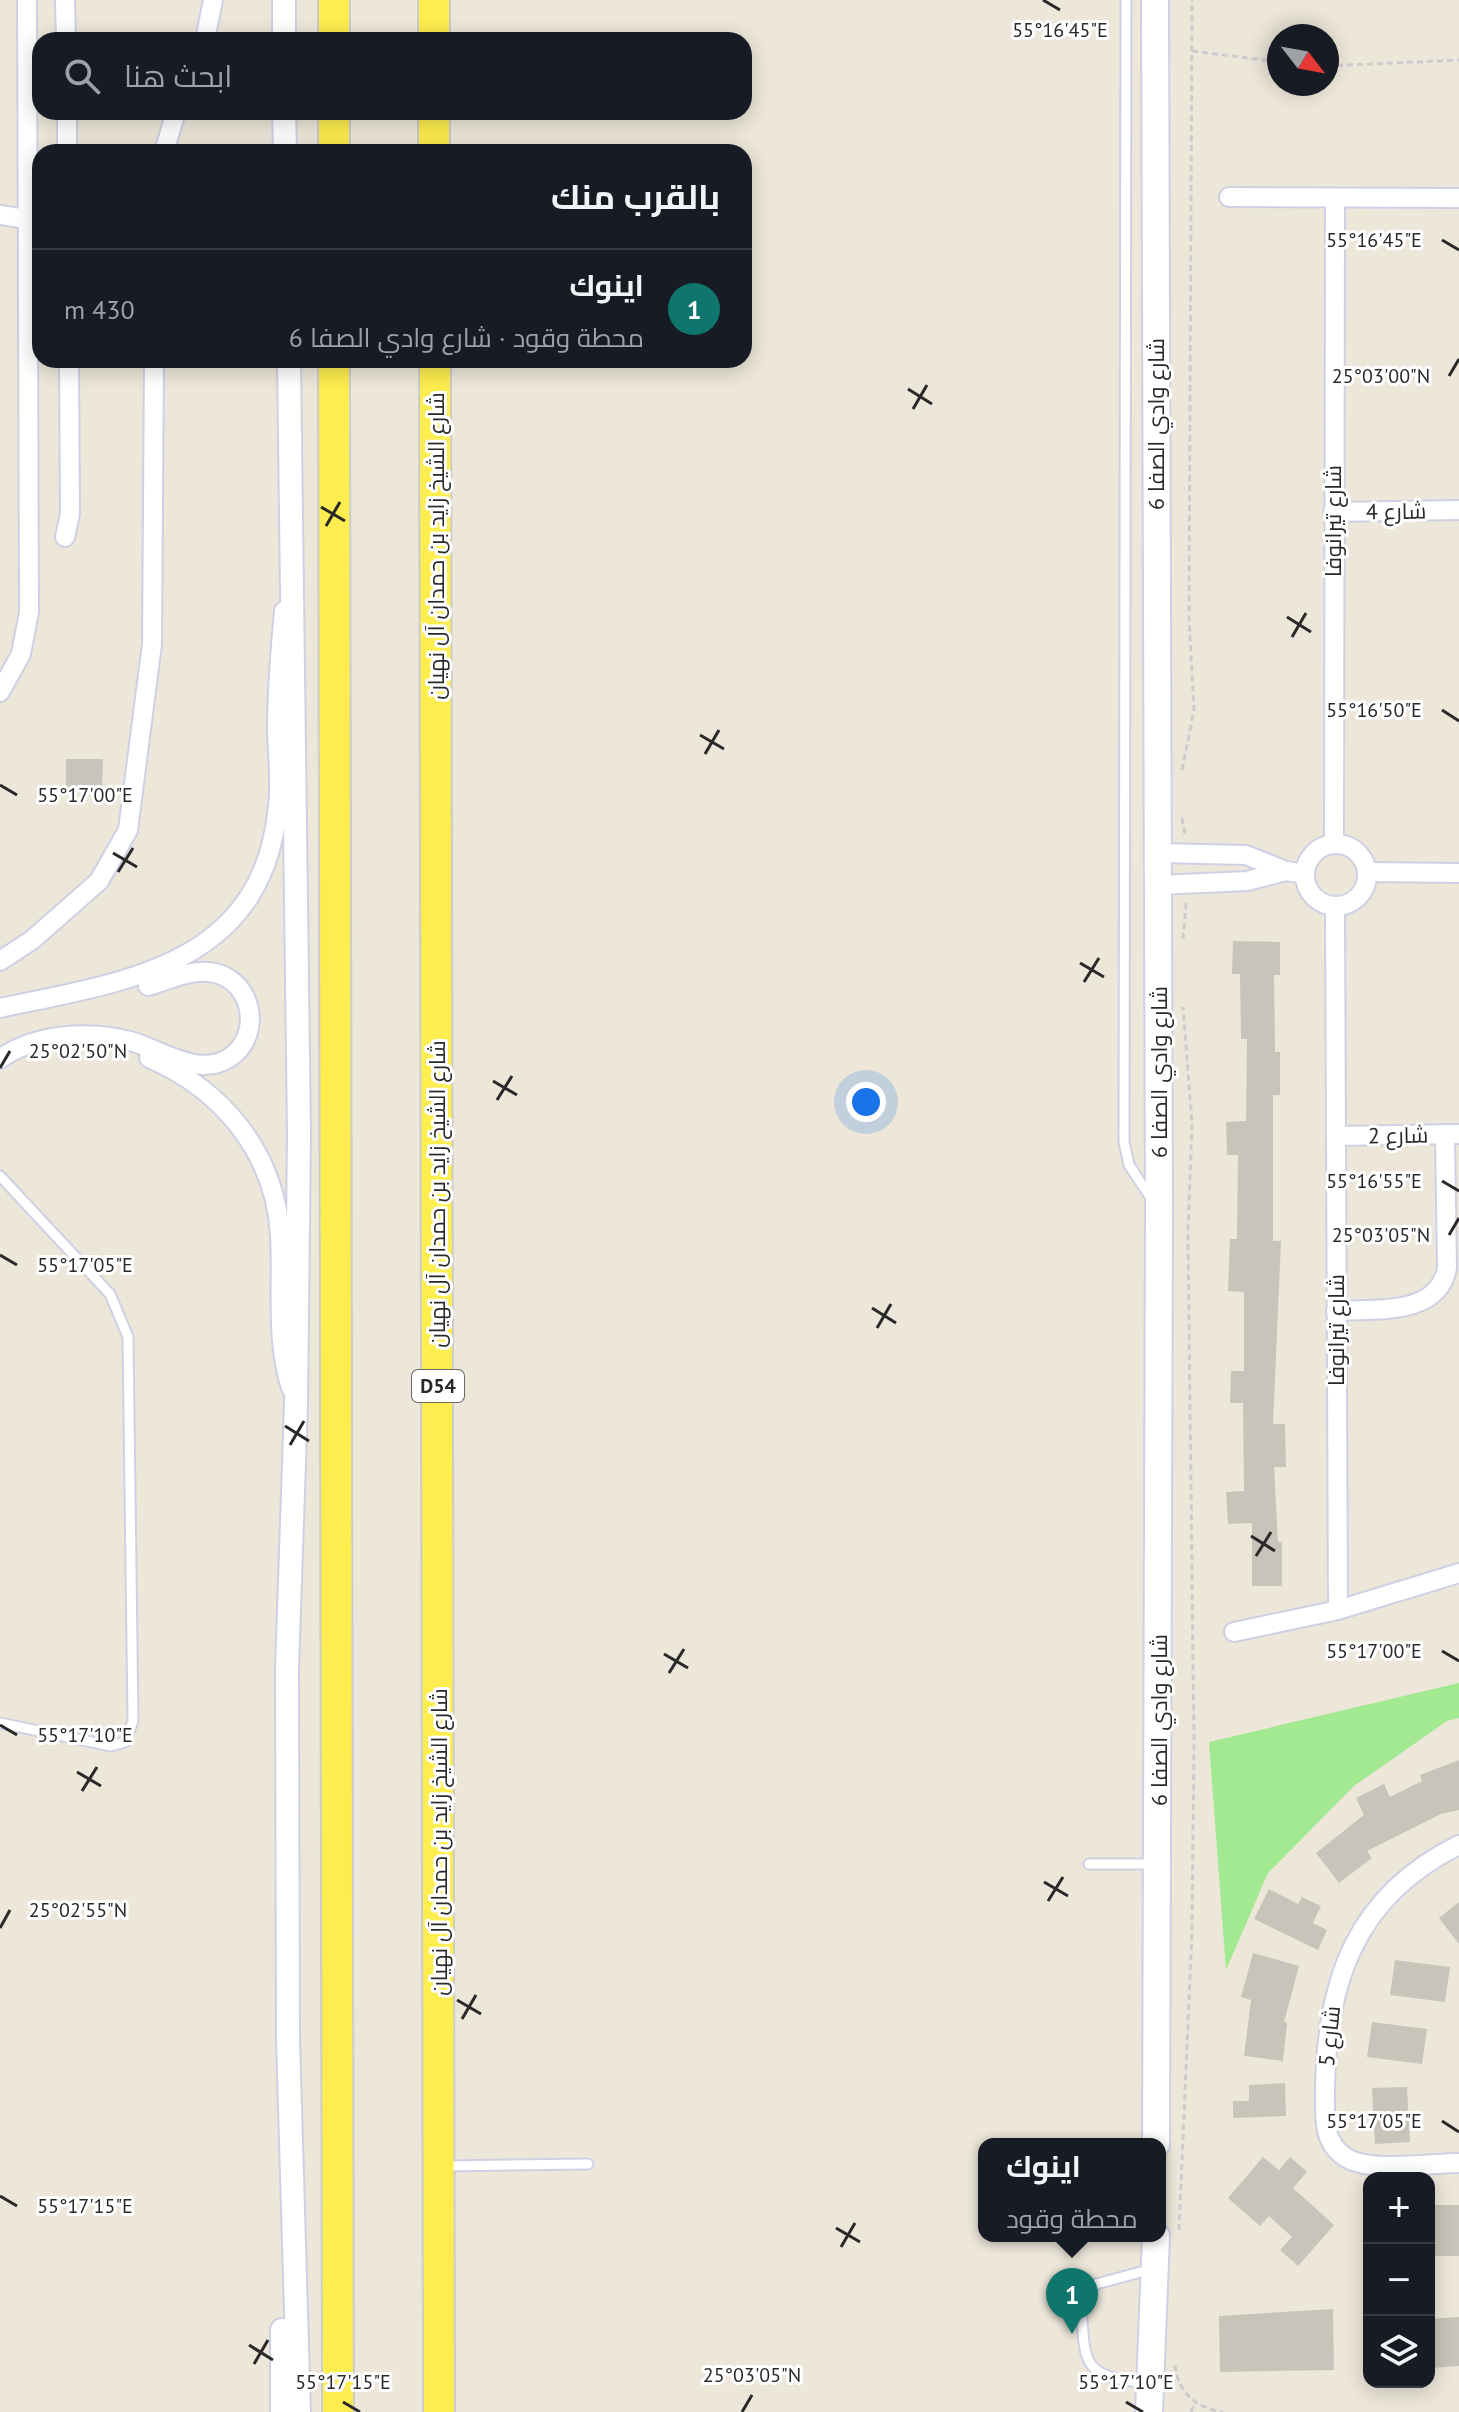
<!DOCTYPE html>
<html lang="ar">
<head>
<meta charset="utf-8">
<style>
  :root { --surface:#171b24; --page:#242831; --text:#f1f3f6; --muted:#9ea1a6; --line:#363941; --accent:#0f766e }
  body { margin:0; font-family:"PT Sans",Cairo,sans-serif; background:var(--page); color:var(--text); direction:rtl }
  .controls { position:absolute; right:24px; bottom:24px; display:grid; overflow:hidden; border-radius:16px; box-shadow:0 4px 20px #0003 }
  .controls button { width:72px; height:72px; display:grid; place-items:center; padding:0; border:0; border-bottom:2px solid var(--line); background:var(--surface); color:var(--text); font:40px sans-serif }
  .compass { position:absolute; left:1267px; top:24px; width:72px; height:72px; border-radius:50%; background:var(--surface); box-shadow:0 4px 20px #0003; rotate:121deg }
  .you { position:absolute; left:866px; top:1102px; width:28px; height:28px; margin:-20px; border:6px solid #fff; border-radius:50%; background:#1a73e8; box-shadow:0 0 0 12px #1a73e833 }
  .badge { display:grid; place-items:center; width:52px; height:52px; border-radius:50%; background:var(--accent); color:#fff; font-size:26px; font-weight:700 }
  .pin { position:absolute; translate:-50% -66px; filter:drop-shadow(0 2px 4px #0008) }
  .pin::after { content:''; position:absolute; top:42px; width:28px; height:24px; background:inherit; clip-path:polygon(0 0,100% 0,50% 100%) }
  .popup { position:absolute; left:978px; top:2138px; width:188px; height:104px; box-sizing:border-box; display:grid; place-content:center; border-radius:16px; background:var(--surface); filter:drop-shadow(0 2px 6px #0005); font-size:26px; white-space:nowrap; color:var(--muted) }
  .popup b { font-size:30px; color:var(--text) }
  .popup::after { content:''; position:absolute; left:50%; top:100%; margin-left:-16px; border:16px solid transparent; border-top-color:var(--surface) }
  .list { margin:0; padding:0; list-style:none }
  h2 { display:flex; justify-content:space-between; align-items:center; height:104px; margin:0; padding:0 32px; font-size:34px }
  h2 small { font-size:26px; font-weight:400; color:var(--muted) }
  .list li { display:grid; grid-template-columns:52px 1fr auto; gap:24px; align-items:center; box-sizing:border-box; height:120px; padding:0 32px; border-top:2px solid var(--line) }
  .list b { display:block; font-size:30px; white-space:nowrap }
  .list p { margin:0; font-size:26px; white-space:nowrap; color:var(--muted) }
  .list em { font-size:26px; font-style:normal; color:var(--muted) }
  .icon { flex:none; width:44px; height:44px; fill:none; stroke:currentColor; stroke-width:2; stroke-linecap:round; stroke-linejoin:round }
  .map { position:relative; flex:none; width:1459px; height:2412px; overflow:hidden; direction:ltr }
  .search { position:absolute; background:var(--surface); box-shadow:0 4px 20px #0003; left:32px; top:32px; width:720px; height:88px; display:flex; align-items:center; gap:20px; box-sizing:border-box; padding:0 28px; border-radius:24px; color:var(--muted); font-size:30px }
  .panel { position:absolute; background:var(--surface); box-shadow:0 4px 20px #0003; left:32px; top:144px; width:720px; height:224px; border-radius:24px; direction:rtl }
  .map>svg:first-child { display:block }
  .green { fill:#a2e991 }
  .building { fill:#c8c4b9 }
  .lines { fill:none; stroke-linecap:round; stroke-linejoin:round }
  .service-casing { stroke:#cfd0e4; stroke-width:13 }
  .minor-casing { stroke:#cfd0e4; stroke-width:22 }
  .tertiary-casing { stroke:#cfd0e4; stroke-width:26 }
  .secondary-casing { stroke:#cfd0e4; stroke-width:30 }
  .primary-casing { stroke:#ccc; stroke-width:34 }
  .path { stroke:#ccc; stroke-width:3; stroke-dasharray:6 4; stroke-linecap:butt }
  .service { stroke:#fff; stroke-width:9 }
  .minor { stroke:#fff; stroke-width:18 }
  .tertiary { stroke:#fff; stroke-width:22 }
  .secondary { stroke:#fff; stroke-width:26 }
  .primary { stroke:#fded4e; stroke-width:30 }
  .ticks { fill:none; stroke:#292929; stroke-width:3 }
  .labels { text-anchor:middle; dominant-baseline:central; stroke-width:6; stroke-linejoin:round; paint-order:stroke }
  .shield { fill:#fff; stroke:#696969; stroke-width:2 }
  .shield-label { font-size:20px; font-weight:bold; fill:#292929 }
  .street-label { font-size:22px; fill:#292929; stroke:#fff }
  .ticks-label { font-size:20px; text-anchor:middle; fill:#292929; stroke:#fff; stroke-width:6; stroke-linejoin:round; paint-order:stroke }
</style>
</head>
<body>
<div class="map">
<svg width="1459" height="2412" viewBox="0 0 1459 2412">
  <rect width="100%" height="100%" fill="#ede7da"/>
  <!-- green -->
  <path class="green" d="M 1459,1683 L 1459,1718 L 1447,1721 L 1354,1786 L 1268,1873 L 1226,1970 L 1209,1742 Z"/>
  <!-- building -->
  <g class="building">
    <path d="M 66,759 L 103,759 L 102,790 L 66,790 Z"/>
    <path d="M 1233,941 L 1280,942 L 1280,975 L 1274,975 L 1275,1052 L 1280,1052 L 1280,1095 L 1273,1095 L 1273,1241 L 1281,1241 L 1273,1424 L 1285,1424 L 1286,1467 L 1274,1467 L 1278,1542 L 1282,1542 L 1282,1586 L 1252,1586 L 1252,1523 L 1228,1524 L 1226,1492 L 1244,1491 L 1243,1403 L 1230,1403 L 1231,1371 L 1244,1371 L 1244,1292 L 1228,1291 L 1230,1239 L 1237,1239 L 1238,1155 L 1227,1155 L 1226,1122 L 1246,1121 L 1247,1039 L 1241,1039 L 1240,974 L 1232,974 Z"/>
    <path d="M 1459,1760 L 1459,1810 L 1441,1814 L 1367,1851 L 1372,1858 L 1339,1883 L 1316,1853 L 1364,1815 L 1356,1798 L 1384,1784 L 1390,1797 L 1422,1781 L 1420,1775 Z"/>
    <path d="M 1269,1889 L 1298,1904 L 1302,1897 L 1321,1906 L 1313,1923 L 1327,1930 L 1318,1950 L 1254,1919 Z"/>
    <path d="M 1459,1902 L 1459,1944 L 1439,1918 Z"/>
    <path d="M 1253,1953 L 1299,1966 L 1284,2022 L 1287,2023 L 1283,2061 L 1244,2056 L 1251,2000 L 1241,1997 Z"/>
    <path d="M 1395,1960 L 1450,1967 L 1445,2002 L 1390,1995 Z"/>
    <path d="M 1372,2022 L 1427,2029 L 1422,2064 L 1367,2057 Z"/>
    <path d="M 1285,2083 L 1286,2116 L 1233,2118 L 1233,2101 L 1249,2101 L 1249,2085 Z"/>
    <path d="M 1407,2087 L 1410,2142 L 1375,2144 L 1372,2088 Z"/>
    <path d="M 1263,2157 L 1279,2170 L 1290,2157 L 1307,2172 L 1293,2188 L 1334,2225 L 1298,2266 L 1280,2250 L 1292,2237 L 1269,2216 L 1260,2226 L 1228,2198 Z"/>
    <path d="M 1434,2205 L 1459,2205 L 1459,2256 L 1433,2256 Z"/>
    <path d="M 1333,2309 L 1334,2370 L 1220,2372 L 1219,2316 Z"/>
    <path d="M 1459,2317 L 1459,2366 L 1431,2368 L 1429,2319 Z"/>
  </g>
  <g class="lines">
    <defs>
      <g id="service">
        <path d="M 1126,0 L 1124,1142 L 1129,1165 L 1153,1201"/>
        <path d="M 0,1176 L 110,1294 L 128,1337 L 133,1721 L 125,1742 L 111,1746 L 0,1723"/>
        <path d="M 1089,1864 L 1156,1864"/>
        <path d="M 444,2166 L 588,2164"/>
        <path d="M 1148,2383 C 1081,2377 1085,2365 1081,2304 L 1096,2284 L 1152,2269"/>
      </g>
      <g id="minor">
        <path d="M 65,0 L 66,40"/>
        <path d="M 205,40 L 213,0"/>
        <path d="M 67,112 L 67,152"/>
        <path d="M 164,152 L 176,112"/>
        <path d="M 1229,197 L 1459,198"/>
        <path d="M 0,215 L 27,219"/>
        <path d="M 1333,512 L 1459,510"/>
        <path d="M 65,537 L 70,514 L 69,360"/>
        <path d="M 0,692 L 21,654 L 29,612 L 27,0"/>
        <circle cx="1336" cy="875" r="31"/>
        <path d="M 1334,844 L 1335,199"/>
        <path d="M 1158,853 L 1246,855 L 1286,871 L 1305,874"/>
        <path d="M 1368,872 L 1459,873"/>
        <path d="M 1158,885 L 1247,881 L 1286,871"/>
        <path d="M 1335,907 L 1338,1610"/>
        <path d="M 0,961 L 32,940 L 99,881 L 128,830 L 152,644 L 154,360"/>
        <path d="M 0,1008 C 127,981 263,966 278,806 C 281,782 278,757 277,733 C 277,692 280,652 284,611"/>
        <path d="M 149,1058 C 223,1090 275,1153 280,1235 C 283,1286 275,1338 291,1388"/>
        <path d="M 0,1059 C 34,1034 89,1030 130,1041 C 160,1049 198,1078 229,1058 C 265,1035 252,975 208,972 C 189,970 166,981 148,986"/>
        <path d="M 1336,1136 L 1459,1134"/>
        <path d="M 1336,1311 C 1375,1308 1438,1317 1447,1268 L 1445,1134"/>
        <path d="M 1234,1632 L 1338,1610 L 1459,1573"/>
        <path d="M 1459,1845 C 1355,1896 1326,1982 1325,2091 C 1325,2115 1322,2142 1345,2157 C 1369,2173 1430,2163 1459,2163"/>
      </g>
      <g id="tertiary">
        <path d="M 284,40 L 284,0"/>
        <path d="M 284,112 L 285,152"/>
        <path d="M 289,360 L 299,1134 L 296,1404 L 287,1668 L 288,2040 L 299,2412"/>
        <path d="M 282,2412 L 282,2330"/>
      </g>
      <g id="secondary">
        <path d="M 1155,0 L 1159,1211 L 1156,2144"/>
        <path d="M 1149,2412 L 1156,2236"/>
      </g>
      <g id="primary">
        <path d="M 434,0 L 434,40"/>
        <path d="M 334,40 L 334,0"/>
        <path d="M 434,112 L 434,152"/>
        <path d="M 334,152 L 334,112"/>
        <path d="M 334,360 L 338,2412"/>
        <path d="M 435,360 L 439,2412"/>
      </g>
    </defs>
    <!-- service casing -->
    <use href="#service" class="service-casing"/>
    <!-- minor casing -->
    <use href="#minor" class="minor-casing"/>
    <!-- tertiary casing -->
    <use href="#tertiary" class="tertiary-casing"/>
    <!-- secondary casing -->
    <use href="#secondary" class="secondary-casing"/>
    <!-- primary casing -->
    <use href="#primary" class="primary-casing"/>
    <!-- path -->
    <g class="path">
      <path d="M 1192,51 L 1279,62"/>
      <path d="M 1327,66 L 1459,60"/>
      <path d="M 1182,770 L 1194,710 L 1189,617 L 1192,0"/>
      <path d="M 1182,818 L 1185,834"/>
      <path d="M 1183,939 L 1186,903"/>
      <path d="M 1179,2230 L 1192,1931 L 1194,1745 L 1188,1232 L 1192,1123 L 1183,1007"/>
      <path d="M 1175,2365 C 1178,2393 1196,2408 1223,2412"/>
      <path d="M 1191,2412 L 1195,2403"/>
    </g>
    <!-- service -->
    <use href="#service" class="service"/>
    <!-- minor -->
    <use href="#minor" class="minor"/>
    <!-- tertiary -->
    <use href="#tertiary" class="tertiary"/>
    <!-- secondary -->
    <use href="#secondary" class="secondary"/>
    <!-- primary -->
    <use href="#primary" class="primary"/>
  </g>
  <!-- ticks -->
  <path class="ticks" d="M 1043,0 L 1060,10M 1442,240 L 1459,250M 1449,376 L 1459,359M 908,389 L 932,404M 913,409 L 927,385M 321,507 L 345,521M 326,526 L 340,502M 1287,617 L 1311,632M 1292,637 L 1306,613M 1442,710 L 1459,721M 700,735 L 724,749M 705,754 L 719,730M 0,785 L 17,795M 113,853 L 137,867M 118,872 L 133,848M 1080,963 L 1104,977M 1084,982 L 1099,958M 0,1068 L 10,1051M 493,1081 L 517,1095M 497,1100 L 512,1076M 1442,1181 L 1459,1191M 1449,1235 L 1459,1218M 0,1255 L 17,1265M 872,1308 L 896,1323M 877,1328 L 891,1304M 285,1426 L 309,1441M 290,1445 L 304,1421M 1251,1536 L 1275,1551M 1256,1556 L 1271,1532M 1442,1651 L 1459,1661M 664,1654 L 688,1668M 669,1673 L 684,1649M 0,1725 L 17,1735M 77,1772 L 101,1786M 82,1791 L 97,1767M 1044,1882 L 1068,1896M 1048,1901 L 1063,1877M 0,1928 L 10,1910M 457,2000 L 481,2014M 462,2019 L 476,1995M 1442,2121 L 1459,2132M 0,2196 L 17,2206M 836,2228 L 860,2242M 841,2247 L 855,2223M 249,2345 L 273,2360M 254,2364 L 268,2340M 343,2402 L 360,2412M 1126,2402 L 1143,2412M 742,2412 L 752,2395"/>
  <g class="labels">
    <!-- shield labels -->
    <rect class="shield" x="412" y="1370" width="52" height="32" rx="6"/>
    <g class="shield-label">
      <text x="438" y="1386">D54</text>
    </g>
    <!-- street labels -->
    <g class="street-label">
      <text transform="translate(1156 424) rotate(-90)">شارع وادي الصفا 6</text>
      <text transform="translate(1396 511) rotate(-1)">شارع 4</text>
      <text transform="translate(1333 521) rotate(-90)">شارع تيرانوفا</text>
      <text transform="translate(436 546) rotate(-90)">شارع الشيخ زايد بن حمدان آل نهيان</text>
      <text transform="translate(1159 1072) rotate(-90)">شارع وادي الصفا 6</text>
      <text transform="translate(1398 1135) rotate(-1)">شارع 2</text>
      <text transform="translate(437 1194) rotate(-90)">شارع الشيخ زايد بن حمدان آل نهيان</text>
      <text transform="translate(1336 1330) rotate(-90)">شارع تيرانوفا</text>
      <text transform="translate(1159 1720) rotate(-90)">شارع وادي الصفا 6</text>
      <text transform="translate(439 1842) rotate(-90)">شارع الشيخ زايد بن حمدان آل نهيان</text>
      <text transform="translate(1329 2036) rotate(-84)">شارع 5</text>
    </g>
  </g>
  <g class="ticks-label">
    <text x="1060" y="37">55°16'45"E</text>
    <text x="1374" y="247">55°16'45"E</text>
    <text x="1381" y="383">25°03'00"N</text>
    <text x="1374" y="717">55°16'50"E</text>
    <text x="85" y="802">55°17'00"E</text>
    <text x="78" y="1058">25°02'50"N</text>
    <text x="1374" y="1188">55°16'55"E</text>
    <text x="1381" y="1242">25°03'05"N</text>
    <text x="85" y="1272">55°17'05"E</text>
    <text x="1374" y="1658">55°17'00"E</text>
    <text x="85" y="1742">55°17'10"E</text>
    <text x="78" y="1917">25°02'55"N</text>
    <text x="1374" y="2128">55°17'05"E</text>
    <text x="85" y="2213">55°17'15"E</text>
    <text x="752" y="2382">25°03'05"N</text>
    <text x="343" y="2389">55°17'15"E</text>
    <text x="1126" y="2389">55°17'10"E</text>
  </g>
</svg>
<div class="controls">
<button>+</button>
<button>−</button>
<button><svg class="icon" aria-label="layers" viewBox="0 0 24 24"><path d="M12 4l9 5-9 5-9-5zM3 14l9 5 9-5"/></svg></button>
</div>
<svg class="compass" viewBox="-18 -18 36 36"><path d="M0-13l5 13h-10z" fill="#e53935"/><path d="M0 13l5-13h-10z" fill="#9ea1a6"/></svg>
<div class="you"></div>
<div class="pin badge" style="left:1072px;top:2334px">1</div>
<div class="popup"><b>اينوك</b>محطة وقود</div>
<div class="search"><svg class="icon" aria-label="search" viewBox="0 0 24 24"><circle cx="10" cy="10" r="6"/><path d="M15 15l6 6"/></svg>ابحث هنا</div>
<section class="panel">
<h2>بالقرب منك<small></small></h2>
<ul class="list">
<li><span class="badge">1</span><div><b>اينوك</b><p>محطة وقود · شارع وادي الصفا 6</p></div><em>430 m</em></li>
</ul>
</section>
</div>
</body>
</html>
